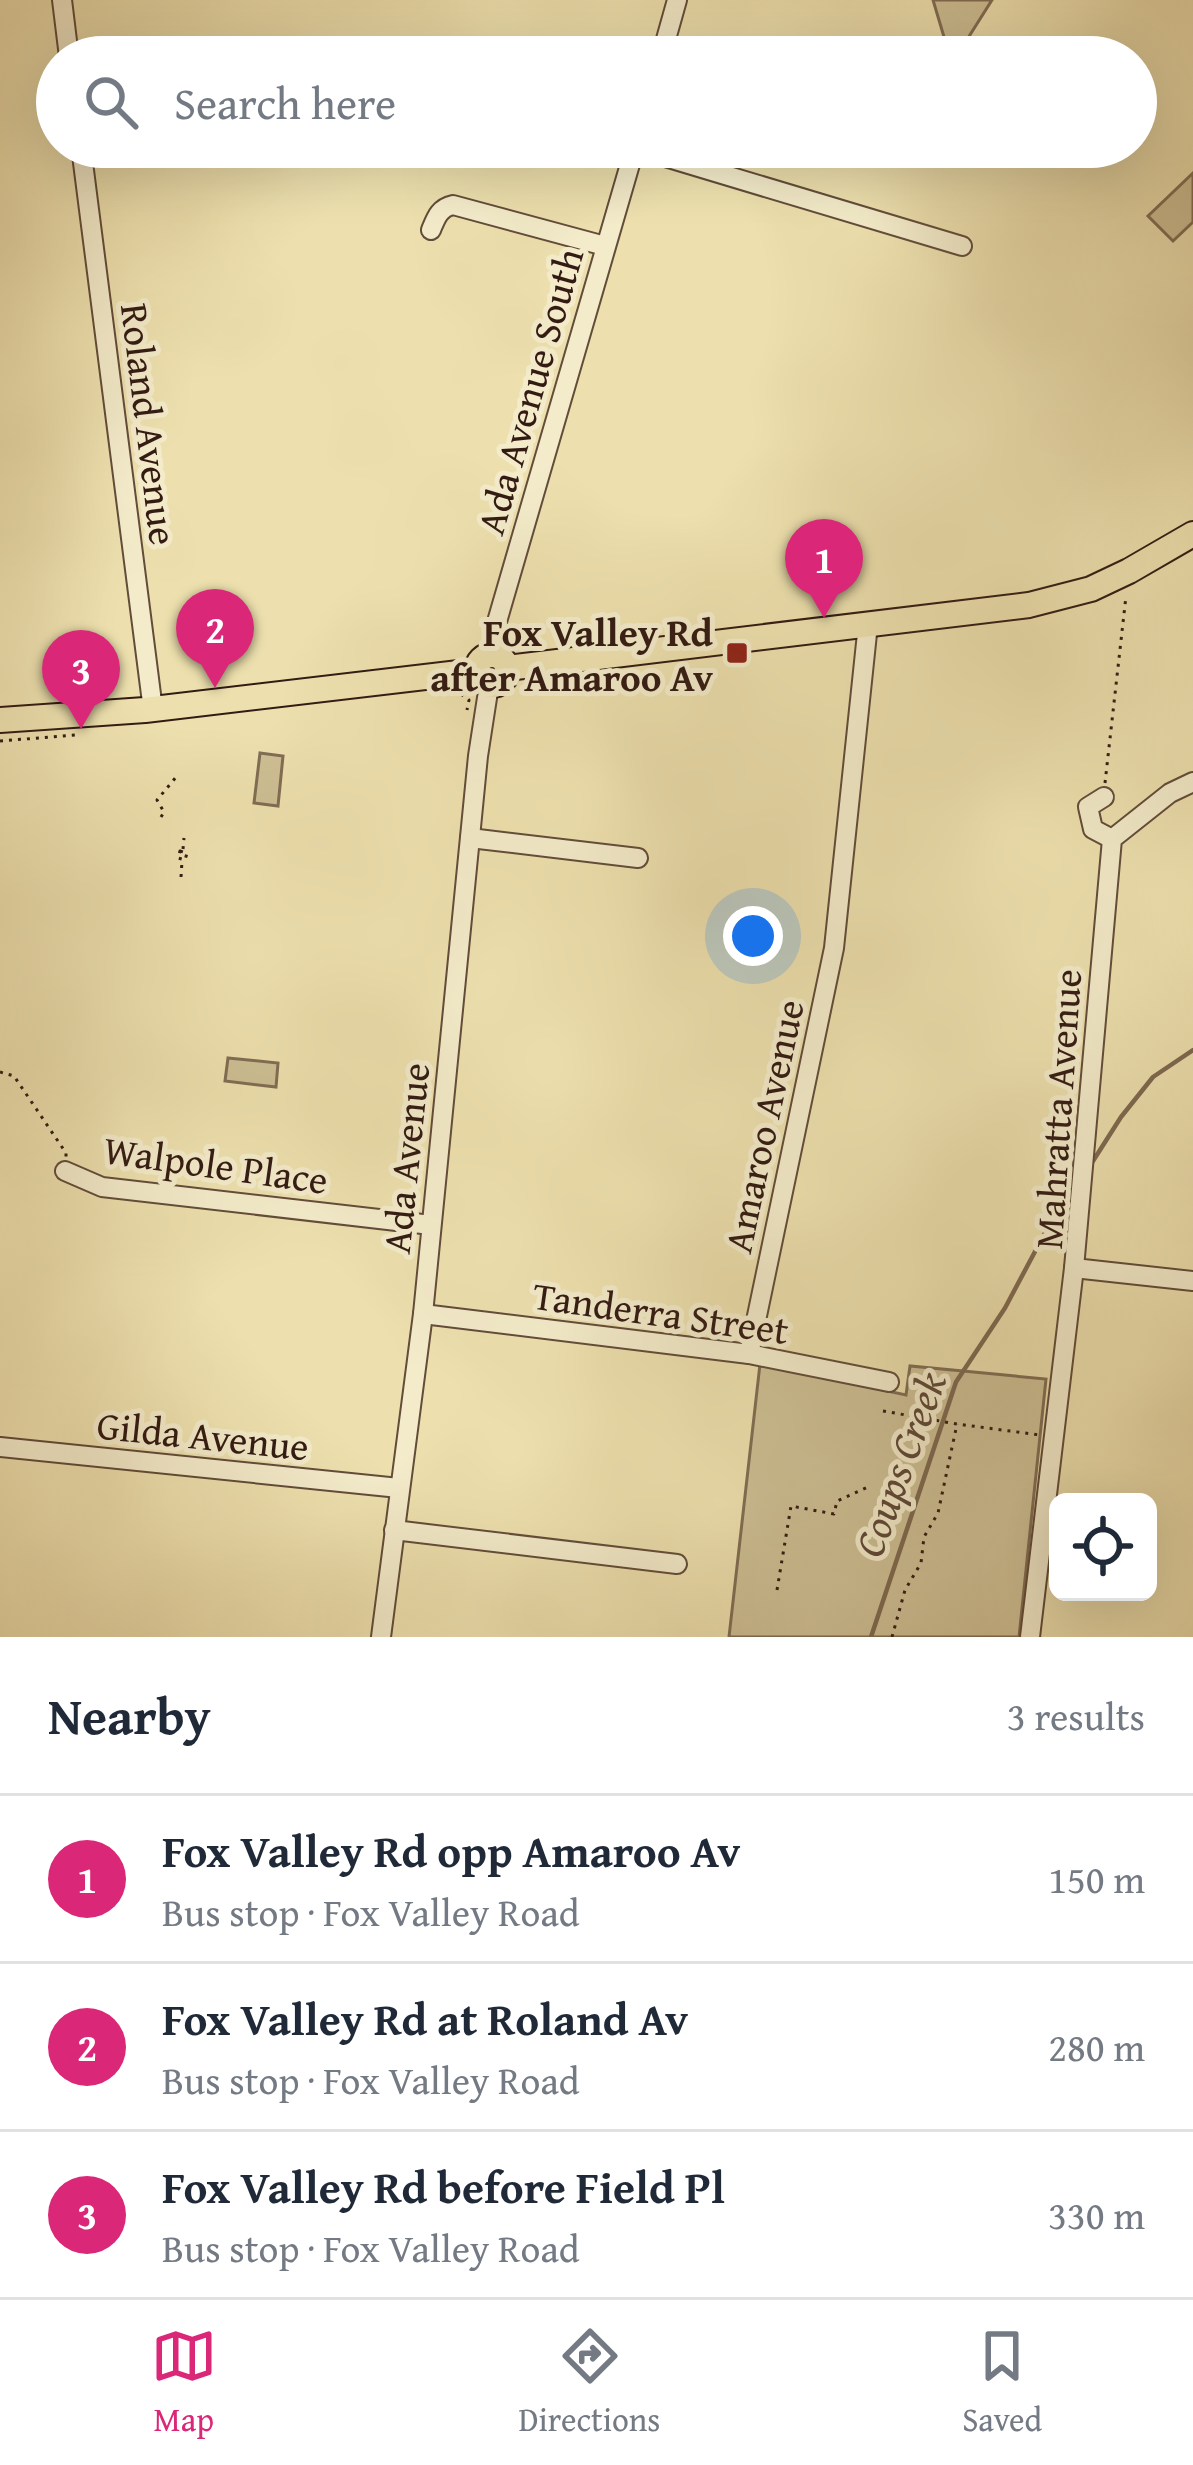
<!DOCTYPE html>
<html lang="en">
<head>
<meta charset="utf-8">
<style>
  :root { --surface:#fff; --page:#f6f6f7; --text:#1f2937; --muted:#747a83; --line:#e0e1e3; --accent:#db2777 }
  body { margin:0; font-family:"Gentium Book Plus",serif; background:var(--page); color:var(--text) }
  .controls { position:absolute; right:36px; bottom:36px; display:grid; overflow:hidden; border-radius:18px; box-shadow:0 12px 48px #0002 }
  .controls button { width:108px; height:108px; display:grid; place-items:center; padding:0; border:0; border-bottom:3px solid var(--line); background:var(--surface); color:var(--text); font:60px sans-serif }
  .you { position:absolute; left:753px; top:936px; width:42px; height:42px; margin:-30px; border:9px solid #fff; border-radius:50%; background:#1a73e8; box-shadow:0 0 0 18px #1a73e833 }
  .badge { display:grid; place-items:center; width:78px; height:78px; border-radius:50%; background:var(--accent); color:#fff; font-size:39px; font-weight:700 }
  .pin { position:absolute; translate:-50% -99px; filter:drop-shadow(0 3px 6px #0008) }
  .pin::after { content:''; position:absolute; top:63px; width:42px; height:36px; background:inherit; clip-path:polygon(0 0,100% 0,50% 100%) }
  .list { margin:0; padding:0; list-style:none }
  h2 { display:flex; justify-content:space-between; align-items:center; height:156px; margin:0; padding:0 48px; font-size:51px }
  h2 small { font-size:39px; font-weight:400; color:var(--muted) }
  .list li { display:grid; grid-template-columns:78px 1fr auto; gap:36px; align-items:center; box-sizing:border-box; height:168px; padding:0 48px; border-top:3px solid var(--line) }
  .list b { display:block; font-size:45px; white-space:nowrap }
  .list p { margin:0; font-size:39px; white-space:nowrap; color:var(--muted) }
  .list em { font-size:39px; font-style:normal; color:var(--muted) }
  .icon { flex:none; width:66px; height:66px; fill:none; stroke:currentColor; stroke-width:2; stroke-linecap:round; stroke-linejoin:round }
  .map { position:relative; flex:none; width:1193px; height:1637px; overflow:hidden }
  .search { position:absolute; background:var(--surface); box-shadow:0 12px 48px #0002; left:36px; right:36px; top:36px; height:132px; display:flex; align-items:center; gap:30px; box-sizing:border-box; padding:0 42px; border-radius:66px; color:var(--muted); font-size:45px }
  .sheet { height:660px; background:var(--surface) }
  nav { display:flex; justify-content:space-around; align-items:center; box-sizing:border-box; height:168px; border-top:3px solid var(--line); background:var(--surface); font-size:33px; color:var(--muted) }
  nav a { display:grid; justify-items:center; gap:6px }
  nav .on { color:var(--accent) }
  .map>svg:first-child { display:block }
  .green { fill:#cdbf94; stroke:#806d54; stroke-width:3 }
  .lines { fill:none; stroke-linecap:round; stroke-linejoin:round }
  .stream { stroke:#7d6950; stroke-width:4.5 }
  .minor-casing { stroke:#624c3a; stroke-width:22 }
  .major-casing { stroke:#331b13; stroke-width:28 }
  .path { stroke:#331b13; stroke-width:3; stroke-dasharray:3 6; stroke-linecap:butt }
  .minor { stroke:#f3ebca; stroke-width:18 }
  .major { stroke:#ede0ae; stroke-width:24 }
  .poi-dot { fill:#8f2418; stroke:#f3ebca; stroke-width:4.5 }
  .labels { text-anchor:middle; dominant-baseline:central; stroke-width:10; stroke-linejoin:round; paint-order:stroke }
  .street-label { font-size:39px; fill:#331b13; stroke:#f3ebca }
  .poi-label { font-size:39px; font-weight:bold; fill:#331b13; stroke:#f3ebca; text-anchor:end }
  .water-label { font-size:42px; font-style:italic; fill:#5e4837; stroke:#f3ebca }
</style>
</head>
<body>
<div class="map">
<svg width="1193" height="1637" viewBox="0 0 1193 1637">
  <rect width="100%" height="100%" fill="#ede0ae"/>
  <filter id="stains"><feTurbulence type="fractalNoise" baseFrequency=".00167" numOctaves="4"/><feColorMatrix values="0 0 0 0 .2 0 0 0 0 .09 0 0 0 0 .02 0 0 0 .5 -.17"/></filter>
  <radialGradient id="worn" r=".72"><stop offset=".6" stop-color="#630" stop-opacity="0"/><stop offset="1" stop-color="#630" stop-opacity=".3"/></radialGradient>
  <!-- green -->
  <g class="green">
    <path d="M 933,0 L 992,0 L 956,57 L 950,57 Z"/>
    <path d="M 1193,173 L 1193,222 L 1173,241 L 1148,216 Z"/>
    <path d="M 260,753 L 283,756 L 278,806 L 254,803 Z"/>
    <path d="M 228,1058 L 278,1063 L 276,1087 L 225,1081 Z"/>
    <path d="M 760,1364 L 906,1395 L 910,1366 L 1046,1379 L 1019,1637 L 729,1637 Z"/>
  </g>
  <g class="lines">
    <!-- stream -->
    <g class="stream">
      <path d="M 1093,1161 L 1121,1117 L 1153,1077 L 1193,1050"/>
      <path d="M 871,1637 L 956,1382 L 1005,1308 L 1047,1229 L 1071,1194"/>
    </g>
    <defs>
      <g id="minor">
        <path d="M 62,0 L 69,57"/>
        <path d="M 661,57 L 677,0"/>
        <path d="M 81,147 L 153,710"/>
        <path d="M 635,148 L 962,246"/>
        <path d="M 431,230 C 436,218 439,208 453,205 L 605,246"/>
        <path d="M 492,654 L 494,632 L 635,147"/>
        <path d="M 1193,782 L 1170,793 L 1112,839 L 1074,1268 L 1193,1281"/>
        <path d="M 1104,797 L 1088,807 L 1093,829 L 1112,839"/>
        <path d="M 470,838 L 638,858"/>
        <path d="M 65,1171 L 102,1187 L 431,1225"/>
        <path d="M 423,1314 L 749,1354 L 889,1382"/>
        <path d="M 749,1354 L 834,948 L 868,624"/>
        <path d="M 0,1447 L 399,1488"/>
        <path d="M 394,1530 L 677,1564"/>
        <path d="M 381,1637 L 423,1314 L 478,756 L 489,685"/>
        <path d="M 1030,1637 L 1074,1268"/>
      </g>
      <g id="major">
        <circle cx="492" cy="670" r="15"/>
        <path d="M 507,668 L 1029,605 L 1091,589 L 1129,571 L 1193,534"/>
        <path d="M 0,720 L 145,710 L 476,671"/>
      </g>
    </defs>
    <!-- minor casing -->
    <use href="#minor" class="minor-casing"/>
    <!-- major casing -->
    <use href="#major" class="major-casing"/>
    <!-- path -->
    <g class="path">
      <path d="M 461,694 L 469,700 L 467,710"/>
      <path d="M 0,741 L 76,735"/>
      <path d="M 1105,783 L 1126,596"/>
      <path d="M 161,817 L 164,812 L 157,800 L 177,776"/>
      <path d="M 183,849 L 184,838"/>
      <path d="M 180,851 L 187,853 L 185,860 L 178,858 Z"/>
      <path d="M 181,877 L 182,861"/>
      <path d="M 0,1072 L 14,1076 L 66,1153 L 66,1158"/>
      <path d="M 883,1411 L 957,1424 L 1040,1435"/>
      <path d="M 777,1590 L 791,1506 L 834,1514 L 837,1501 L 868,1487"/>
      <path d="M 892,1637 L 905,1590 L 921,1563 L 924,1537 L 938,1513 L 957,1424"/>
    </g>
    <!-- minor -->
    <use href="#minor" class="minor"/>
    <!-- major -->
    <use href="#major" class="major"/>
  </g>
  <!-- markers -->
  <rect class="poi-dot" x="725" y="641" width="24" height="24" rx="6"/>
  <g class="labels">
    <!-- street labels -->
    <g class="street-label">
      <text transform="translate(529 391) rotate(-74)">Ada Avenue South</text>
      <text transform="translate(150 424) rotate(83)">Roland Avenue</text>
      <text transform="translate(1057 1109) rotate(-86)">Mahratta Avenue</text>
      <text transform="translate(763 1126) rotate(-78)">Amaroo Avenue</text>
      <text transform="translate(405 1158) rotate(-84)">Ada Avenue</text>
      <text transform="translate(216 1164) rotate(8)">Walpole Place</text>
      <text transform="translate(661 1312) rotate(8)">Tanderra Street</text>
      <text transform="translate(203 1435) rotate(6)">Gilda Avenue</text>
    </g>
    <!-- poi labels -->
    <g class="poi-label">
      <text x="713" y="631">Fox Valley Rd<tspan x="713" dy="45">after Amaroo Av</tspan></text>
    </g>
    <!-- water labels -->
    <g class="water-label">
      <text transform="translate(899 1464) rotate(-70)">Coups Creek</text>
    </g>
  </g>
  <rect width="100%" height="100%" filter="url(#stains)"/>
  <rect width="100%" height="100%" fill="url(#worn)"/>
</svg>
<div class="controls">
<button><svg class="icon" aria-label="locate" viewBox="0 0 24 24"><circle cx="12" cy="12" r="6"/><path d="M12 2v4M12 18v4M2 12h4M18 12h4"/></svg></button>
</div>
<div class="you"></div>
<div class="pin badge" style="left:824px;top:618px">1</div>
<div class="pin badge" style="left:215px;top:688px">2</div>
<div class="pin badge" style="left:81px;top:729px">3</div>
<div class="search"><svg class="icon" aria-label="search" viewBox="0 0 24 24"><circle cx="10" cy="10" r="6"/><path d="M15 15l6 6"/></svg>Search here</div>
</div>
<section class="sheet">
<h2>Nearby<small>3 results</small></h2>
<ul class="list">
<li><span class="badge">1</span><div><b>Fox Valley Rd opp Amaroo Av</b><p>Bus stop · Fox Valley Road</p></div><em>150 m</em></li>
<li><span class="badge">2</span><div><b>Fox Valley Rd at Roland Av</b><p>Bus stop · Fox Valley Road</p></div><em>280 m</em></li>
<li><span class="badge">3</span><div><b>Fox Valley Rd before Field Pl</b><p>Bus stop · Fox Valley Road</p></div><em>330 m</em></li>
</ul>
</section>
<nav>
<a class="on"><svg class="icon" aria-label="map" viewBox="0 0 24 24"><path d="M3 6l6-2 6 2 6-2v14l-6 2-6-2-6 2zM9 4v14M15 6v14"/></svg>Map</a>
<a><svg class="icon" aria-label="directions" viewBox="0 0 24 24"><path d="M12 3l9 9-9 9-9-9zM9 14v-3h6M13 9l2 2-2 2"/></svg>Directions</a>
<a><svg class="icon" aria-label="saved" viewBox="0 0 24 24"><path d="M7 4h10v16l-5-4-5 4z"/></svg>Saved</a>
</nav>
</body>
</html>
